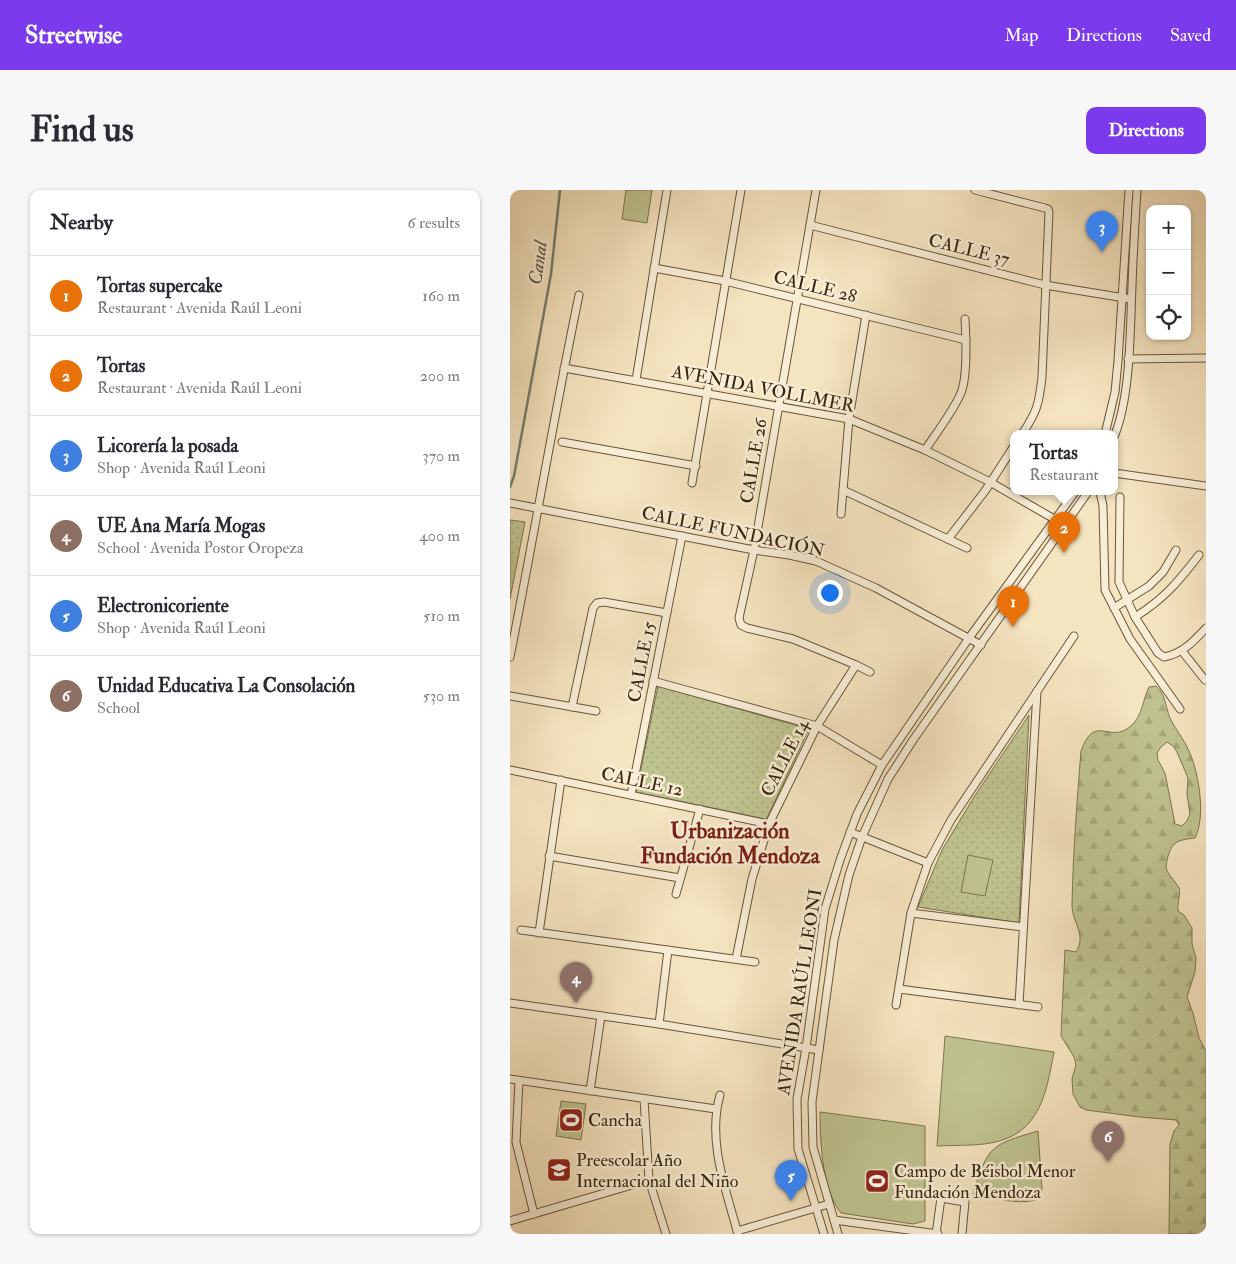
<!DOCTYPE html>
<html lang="en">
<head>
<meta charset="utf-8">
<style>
  :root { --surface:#fff; --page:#f7f7f7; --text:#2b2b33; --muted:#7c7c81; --line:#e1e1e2; --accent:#7c3aed }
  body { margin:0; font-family:"IM FELL Double Pica",serif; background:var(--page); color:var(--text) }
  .controls { position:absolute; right:15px; top:15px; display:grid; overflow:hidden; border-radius:10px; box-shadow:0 1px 4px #0004 }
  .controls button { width:45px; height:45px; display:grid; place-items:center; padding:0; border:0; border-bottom:1px solid var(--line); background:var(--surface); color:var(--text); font:25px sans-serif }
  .you { position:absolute; left:319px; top:402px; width:18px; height:18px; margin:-12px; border:4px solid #fff; border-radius:50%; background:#1a73e8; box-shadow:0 0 0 8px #1a73e833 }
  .badge { display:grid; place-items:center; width:32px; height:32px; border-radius:50%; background:var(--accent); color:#fff; font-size:16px; font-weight:700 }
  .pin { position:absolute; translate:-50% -41px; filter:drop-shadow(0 1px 2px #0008) }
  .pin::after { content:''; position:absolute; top:26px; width:18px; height:15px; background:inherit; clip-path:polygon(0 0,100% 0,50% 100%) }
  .popup { position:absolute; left:500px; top:240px; width:108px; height:65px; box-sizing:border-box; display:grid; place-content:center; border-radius:10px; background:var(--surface); filter:drop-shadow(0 1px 4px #0005); font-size:16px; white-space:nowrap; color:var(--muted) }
  .popup b { font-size:19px; color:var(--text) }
  .popup::after { content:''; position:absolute; left:50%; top:100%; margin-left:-10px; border:10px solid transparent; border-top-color:var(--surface) }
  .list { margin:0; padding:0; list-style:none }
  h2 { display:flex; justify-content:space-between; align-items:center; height:65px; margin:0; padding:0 20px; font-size:21px }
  h2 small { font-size:16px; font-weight:400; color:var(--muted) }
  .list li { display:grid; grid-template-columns:32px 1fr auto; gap:15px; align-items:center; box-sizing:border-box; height:80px; padding:0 20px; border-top:1px solid var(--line) }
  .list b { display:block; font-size:19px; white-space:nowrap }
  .list p { margin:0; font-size:16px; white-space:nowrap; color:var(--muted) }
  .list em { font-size:16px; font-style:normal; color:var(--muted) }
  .icon { flex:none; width:28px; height:28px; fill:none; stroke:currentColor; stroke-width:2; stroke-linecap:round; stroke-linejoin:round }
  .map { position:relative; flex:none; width:696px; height:1044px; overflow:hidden; border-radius:10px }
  header { display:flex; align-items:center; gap:30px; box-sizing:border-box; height:70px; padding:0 25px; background:var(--accent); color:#fff }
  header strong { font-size:24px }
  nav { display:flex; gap:28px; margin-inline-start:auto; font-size:18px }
  .intro { display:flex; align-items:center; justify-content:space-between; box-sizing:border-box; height:120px; padding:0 30px }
  h1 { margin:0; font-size:35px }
  .button { padding:12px 22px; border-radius:10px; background:var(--accent); color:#fff; font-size:18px; font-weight:700 }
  main { display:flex; gap:30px; padding:0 30px }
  aside { flex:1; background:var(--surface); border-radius:10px; box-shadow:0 1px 4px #0004 }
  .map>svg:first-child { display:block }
  .grass { fill:url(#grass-dots); stroke:#7c744d }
  .forest { fill:url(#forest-firs); stroke:#7c744d; fill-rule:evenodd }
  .pitch { fill:#bfc390; stroke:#7c744d }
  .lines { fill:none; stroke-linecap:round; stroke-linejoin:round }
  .stream { stroke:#74816e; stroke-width:2.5 }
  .minor-casing { stroke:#675538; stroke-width:9 }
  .minor { stroke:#f8edd6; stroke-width:7 }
  .labels { text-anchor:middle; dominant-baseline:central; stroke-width:5; stroke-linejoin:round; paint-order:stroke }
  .street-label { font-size:18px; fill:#38250a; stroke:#f8edd6 }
  .poi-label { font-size:18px; fill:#38250a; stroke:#f8edd6; text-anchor:start }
  .water-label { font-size:19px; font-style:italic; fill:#56533c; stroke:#f8edd6 }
  .district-label { font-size:22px; font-weight:bold; fill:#7a1f14; stroke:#f8edd6 }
</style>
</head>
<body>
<header>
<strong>Streetwise</strong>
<nav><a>Map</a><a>Directions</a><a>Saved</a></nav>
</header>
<div class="intro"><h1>Find us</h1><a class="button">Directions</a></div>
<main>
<aside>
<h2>Nearby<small>6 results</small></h2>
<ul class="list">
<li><span class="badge" style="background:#e8710a">1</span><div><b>Tortas supercake</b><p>Restaurant · Avenida Raúl Leoni</p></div><em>160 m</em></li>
<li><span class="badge" style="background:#e8710a">2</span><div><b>Tortas</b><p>Restaurant · Avenida Raúl Leoni</p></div><em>200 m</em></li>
<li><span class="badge" style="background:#3f7fe0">3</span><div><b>Licorería la posada</b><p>Shop · Avenida Raúl Leoni</p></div><em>370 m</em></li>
<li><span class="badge" style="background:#8d6e63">4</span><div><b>UE Ana María Mogas</b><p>School · Avenida Postor Oropeza</p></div><em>400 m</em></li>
<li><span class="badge" style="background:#3f7fe0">5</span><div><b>Electronicoriente</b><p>Shop · Avenida Raúl Leoni</p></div><em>510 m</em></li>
<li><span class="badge" style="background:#8d6e63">6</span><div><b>Unidad Educativa La Consolación</b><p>School</p></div><em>530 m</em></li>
</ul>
</aside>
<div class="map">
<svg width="696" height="1044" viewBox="0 0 696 1044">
  <defs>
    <pattern id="grass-dots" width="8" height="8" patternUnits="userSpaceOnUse" patternTransform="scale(1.25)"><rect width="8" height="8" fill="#bfc390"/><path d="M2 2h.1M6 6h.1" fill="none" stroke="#a5a77b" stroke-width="1.8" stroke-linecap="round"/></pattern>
    <pattern id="forest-firs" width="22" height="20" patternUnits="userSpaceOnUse" patternTransform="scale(1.25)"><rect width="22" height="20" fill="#bfc390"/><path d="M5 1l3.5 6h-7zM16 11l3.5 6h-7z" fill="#a5a77b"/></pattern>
  </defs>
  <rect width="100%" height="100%" fill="#f5e4c0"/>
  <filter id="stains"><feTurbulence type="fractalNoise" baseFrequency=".004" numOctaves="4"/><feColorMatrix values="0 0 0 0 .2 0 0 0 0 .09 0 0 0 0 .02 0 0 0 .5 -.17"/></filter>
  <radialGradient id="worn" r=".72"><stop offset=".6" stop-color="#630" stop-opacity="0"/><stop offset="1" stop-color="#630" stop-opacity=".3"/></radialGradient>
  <!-- grass -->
  <g class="grass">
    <path d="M 0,330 L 15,332 L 0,409 Z"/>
    <path d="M 148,496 L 299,539 L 256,630 L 126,603 Z"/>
    <path d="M 519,525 L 509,733 L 408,717 L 432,660 L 464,607 Z"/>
  </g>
  <!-- forest -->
  <path class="forest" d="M 646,496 C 656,505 655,516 660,528 C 665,539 674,549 679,561 C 689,583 696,627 685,648 C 670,650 663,650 658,666 C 657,671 655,677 657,681 C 660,687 666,692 669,698 C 671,704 667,712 668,721 L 674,725 L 682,738 L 682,754 L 686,768 L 685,782 L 677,807 L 683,823 L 689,848 L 696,861 L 696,1044 L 659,1044 L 660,954 L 664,941 L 669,935 L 666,930 L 630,927 L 576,920 L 570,917 L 563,904 L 562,889 L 566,875 L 564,867 L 551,846 L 555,760 L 566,762 C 577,745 562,732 562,715 C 563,663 567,612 571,561 C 585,522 599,555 621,536 C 632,527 633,509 639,497 ZM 657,552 L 663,556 L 667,562 L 678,588 L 677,604 L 680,624 L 677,631 L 672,636 L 665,634 L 655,583 L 648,570 L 647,563 L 651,557 Z"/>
  <!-- pitch -->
  <g class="pitch">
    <path d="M 116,0 L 142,0 L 137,33 L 112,29 Z"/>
    <path d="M 458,665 L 483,670 L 475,706 L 451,702 Z"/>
    <path d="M 435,846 L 544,862 C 536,904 530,944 481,953 C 464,956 445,955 427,956 Z"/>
    <path d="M 51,911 L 76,914 L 71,950 L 46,946 Z"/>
    <path d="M 310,922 L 415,936 L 415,1031 L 403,1034 L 331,1023 C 312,1001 310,950 310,922 Z"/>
    <path d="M 528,941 L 532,999 L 530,1008 C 513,1017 482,1007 463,1004 C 478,956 480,955 528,941 Z"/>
  </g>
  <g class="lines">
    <!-- stream -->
    <path class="stream" d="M 0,297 L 4,286 L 41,84 L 50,0"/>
    <defs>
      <g id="minor">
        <path d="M 306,0 L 244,360 L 229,428 L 231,435 L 237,438 L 283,449 L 346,475 L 360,482"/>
        <path d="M 465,0 L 535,18 L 538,19 L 539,22 L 532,187 C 529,214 527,222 512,244"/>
        <path d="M 300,35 L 535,95 L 621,109"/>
        <path d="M 144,78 L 215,91 L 456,150"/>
        <path d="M 618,169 L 696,168"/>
        <path d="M 54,178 L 339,229 L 415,260 L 480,292 L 546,330"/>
        <path d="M 126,190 L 157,0"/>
        <path d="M 595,244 L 605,202 L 608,171 L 619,0"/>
        <path d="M 604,247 C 621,206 620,141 622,96 C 623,64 625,32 627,0"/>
        <path d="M 52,252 L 186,276"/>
        <path d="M 415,260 C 425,245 447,216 452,200 C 457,184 456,147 455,129"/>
        <path d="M 604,283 L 696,296"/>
        <path d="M 182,293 L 231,0"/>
        <path d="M 333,300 L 457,358"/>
        <path d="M 590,302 L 593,316 L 595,400 L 620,449 L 670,519"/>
        <path d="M 610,307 L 609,392 L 625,427 L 648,463 L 654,467 C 672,464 684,451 696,438"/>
        <path d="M 0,313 L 244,360 L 279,365 L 306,371 L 366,398 L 471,455"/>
        <path d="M 331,324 L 339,229 L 356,125"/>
        <path d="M 438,349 L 475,301 L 504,256"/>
        <path d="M 604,418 L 639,396 L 653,382 L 666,360"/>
        <path d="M 625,427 C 654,409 668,392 689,365"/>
        <path d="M 672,461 L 695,490"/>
        <path d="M 0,467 C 24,346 44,225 69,105"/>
        <path d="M 143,491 L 307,536 L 372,575"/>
        <path d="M 0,506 L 86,521"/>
        <path d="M 62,517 L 83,418 L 87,413 L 94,412 L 157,423"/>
        <path d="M 0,580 L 259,634"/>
        <path d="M 121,605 L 172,346"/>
        <path d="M 340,642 L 418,673"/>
        <path d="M 39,666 L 170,688"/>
        <path d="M 166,704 L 190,619"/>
        <path d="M 401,723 L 513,737"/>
        <path d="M 11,740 L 245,772"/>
        <path d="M 29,743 L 51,590"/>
        <path d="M 226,769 L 242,689 L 259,634 L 307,536 L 346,475"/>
        <path d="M 389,799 L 528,817"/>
        <path d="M 0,813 L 149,834 L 309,860"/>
        <path d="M 386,815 L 401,723 L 418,673 L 441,630 L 564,446"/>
        <path d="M 509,815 L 527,501"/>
        <path d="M 149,834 L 158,760"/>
        <path d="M 0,889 L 206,919"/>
        <path d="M 9,891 L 6,952 L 24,1024"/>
        <path d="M 80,901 L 91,826"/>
        <path d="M 210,905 C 197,951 216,1000 228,1044"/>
        <path d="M 134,909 L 139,990 L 156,1044"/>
        <path d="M 324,1030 L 428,1044"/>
        <path d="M 0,1031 L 139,990"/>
        <path d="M 227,1041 L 319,1014"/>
        <path d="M 314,1044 L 288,959 L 287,909 L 296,858 L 315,719 L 330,670 L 347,624 L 372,575 L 459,448 L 565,302"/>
        <path d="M 328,1044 L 303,957 L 302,912 L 324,750 L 339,685 L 352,647 L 378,589 L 403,550 L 578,302"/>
        <path d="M 426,1044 L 431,1008 L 455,1012 L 452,1044"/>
      </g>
    </defs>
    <!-- minor casing -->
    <use href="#minor" class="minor-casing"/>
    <!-- minor -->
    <use href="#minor" class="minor"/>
  </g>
  <!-- icons -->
  <defs>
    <symbol id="stadium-square" viewBox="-11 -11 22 22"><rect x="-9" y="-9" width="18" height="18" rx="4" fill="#8f2418" stroke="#f8edd6"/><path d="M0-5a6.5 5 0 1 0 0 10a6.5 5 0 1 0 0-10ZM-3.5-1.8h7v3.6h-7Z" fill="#fff"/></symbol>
    <symbol id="school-square" viewBox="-11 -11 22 22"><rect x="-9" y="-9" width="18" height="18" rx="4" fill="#8f2418" stroke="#f8edd6"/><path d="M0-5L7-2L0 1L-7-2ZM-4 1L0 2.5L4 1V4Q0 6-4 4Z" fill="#fff"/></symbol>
  </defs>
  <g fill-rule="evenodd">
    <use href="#stadium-square" x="47" y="916" width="28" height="28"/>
    <use href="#school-square" x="35" y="966" width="28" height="28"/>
    <use href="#stadium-square" x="353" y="977" width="28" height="28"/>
  </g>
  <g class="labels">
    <!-- street labels -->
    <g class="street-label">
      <text transform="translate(459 60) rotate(14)">CALLE 37</text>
      <text transform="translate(305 97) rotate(14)">CALLE 28</text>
      <text transform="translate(253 199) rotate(11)">AVENIDA VOLLMER</text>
      <text transform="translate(244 271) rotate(-80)">CALLE 26</text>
      <text transform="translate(223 342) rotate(12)">CALLE FUNDACIÓN</text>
      <text transform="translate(132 472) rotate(-79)">CALLE 15</text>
      <text transform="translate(275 568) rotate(-63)">CALLE 14</text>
      <text transform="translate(132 592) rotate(12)">CALLE 12</text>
      <text transform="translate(290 802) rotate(-81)">AVENIDA RAÚL LEONI</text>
    </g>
    <!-- poi labels -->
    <g class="poi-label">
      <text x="78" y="930">Cancha</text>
      <text x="66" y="970">Preescolar Año<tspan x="66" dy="21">Internacional del Niño</tspan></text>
      <text x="384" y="981">Campo de Béisbol Menor<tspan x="384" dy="21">Fundación Mendoza</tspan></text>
    </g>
    <!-- water labels -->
    <g class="water-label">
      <text transform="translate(28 73) rotate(-82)">Canal</text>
    </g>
    <!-- district labels -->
    <g class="district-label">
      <text x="220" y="641">Urbanización<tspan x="220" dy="25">Fundación Mendoza</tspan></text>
    </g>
  </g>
  <rect width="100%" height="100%" filter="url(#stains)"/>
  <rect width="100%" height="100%" fill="url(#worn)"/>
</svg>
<div class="controls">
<button>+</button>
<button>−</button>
<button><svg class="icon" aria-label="locate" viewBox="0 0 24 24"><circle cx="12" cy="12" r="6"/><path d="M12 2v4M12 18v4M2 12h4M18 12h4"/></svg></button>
</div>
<div class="you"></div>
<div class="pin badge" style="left:503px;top:437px;background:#e8710a">1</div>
<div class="pin badge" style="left:554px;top:363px;background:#e8710a">2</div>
<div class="popup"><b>Tortas</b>Restaurant</div>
<div class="pin badge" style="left:592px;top:62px;background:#3f7fe0">3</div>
<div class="pin badge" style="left:66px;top:813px;background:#8d6e63">4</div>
<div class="pin badge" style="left:281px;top:1011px;background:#3f7fe0">5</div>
<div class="pin badge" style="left:598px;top:972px;background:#8d6e63">6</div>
</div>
</main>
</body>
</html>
